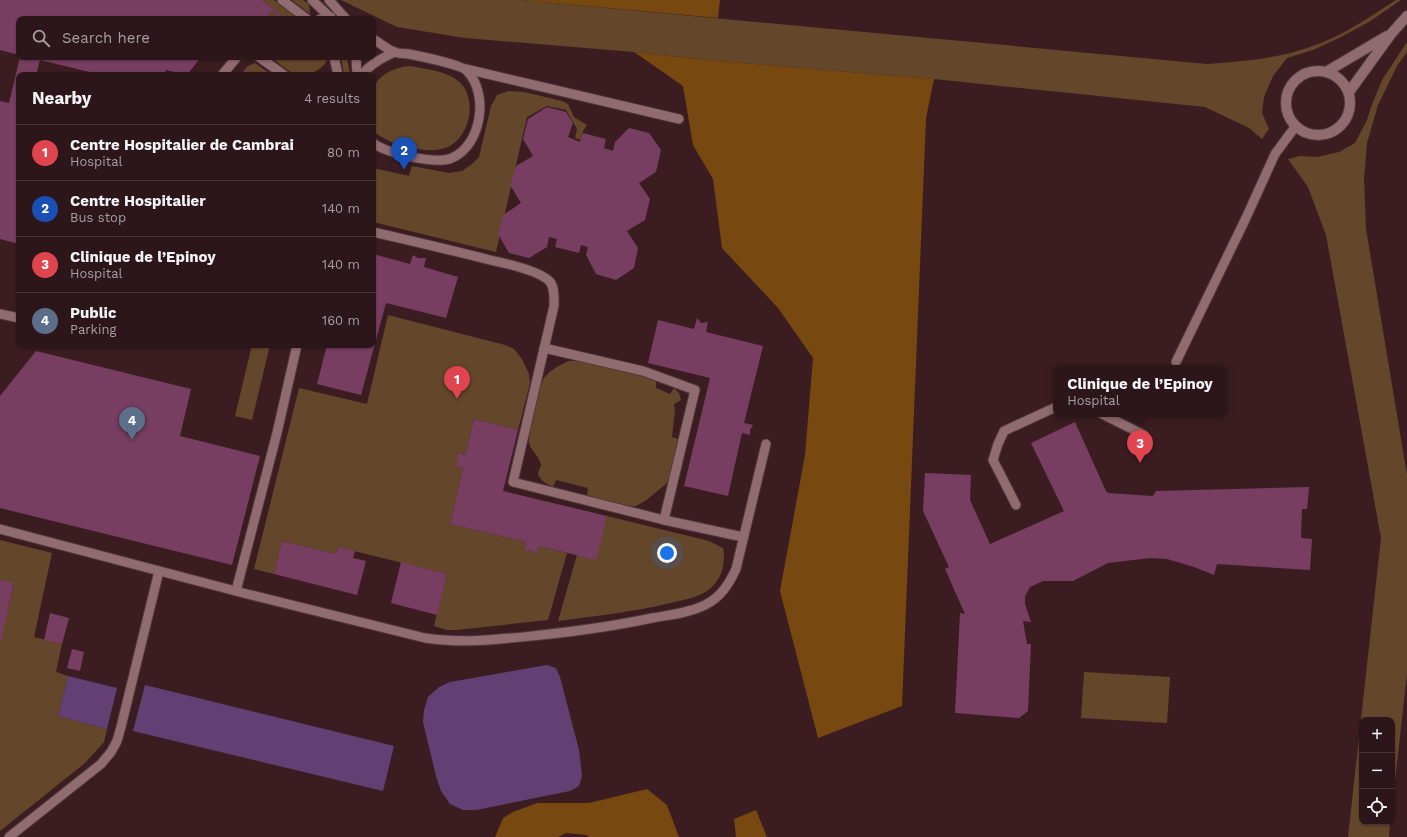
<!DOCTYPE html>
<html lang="en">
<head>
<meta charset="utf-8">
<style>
  :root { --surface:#2c1619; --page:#341f22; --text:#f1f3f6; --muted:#a69fa2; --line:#483538; --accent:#0b8043 }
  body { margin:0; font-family:"Work Sans",sans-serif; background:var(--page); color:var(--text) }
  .controls { position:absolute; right:12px; bottom:12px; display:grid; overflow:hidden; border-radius:8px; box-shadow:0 1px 3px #0004 }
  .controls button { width:36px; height:36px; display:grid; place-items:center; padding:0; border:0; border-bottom:1px solid var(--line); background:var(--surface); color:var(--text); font:20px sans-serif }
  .you { position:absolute; left:667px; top:553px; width:14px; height:14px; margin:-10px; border:3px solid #fff; border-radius:50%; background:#1a73e8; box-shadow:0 0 0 6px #1a73e833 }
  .badge { display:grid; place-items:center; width:26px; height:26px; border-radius:50%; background:var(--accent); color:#fff; font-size:13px; font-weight:700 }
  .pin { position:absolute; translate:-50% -33px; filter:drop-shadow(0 1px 2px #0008) }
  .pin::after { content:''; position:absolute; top:21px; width:14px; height:12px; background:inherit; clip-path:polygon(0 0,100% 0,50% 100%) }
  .popup { position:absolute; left:1053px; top:365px; width:174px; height:52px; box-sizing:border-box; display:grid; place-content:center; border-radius:8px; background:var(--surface); filter:drop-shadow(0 1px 3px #0005); font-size:13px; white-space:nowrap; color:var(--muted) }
  .popup b { font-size:15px; color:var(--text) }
  .popup::after { content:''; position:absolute; left:50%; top:100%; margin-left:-8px; border:8px solid transparent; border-top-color:var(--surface) }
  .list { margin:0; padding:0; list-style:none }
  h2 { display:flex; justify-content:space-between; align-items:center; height:52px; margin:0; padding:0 16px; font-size:17px }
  h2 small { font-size:13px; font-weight:400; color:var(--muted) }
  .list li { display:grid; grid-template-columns:26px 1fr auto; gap:12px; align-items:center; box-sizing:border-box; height:56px; padding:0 16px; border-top:1px solid var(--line) }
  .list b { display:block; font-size:15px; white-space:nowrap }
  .list p { margin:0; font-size:13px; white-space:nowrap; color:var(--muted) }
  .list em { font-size:13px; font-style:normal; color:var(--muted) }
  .icon { flex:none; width:22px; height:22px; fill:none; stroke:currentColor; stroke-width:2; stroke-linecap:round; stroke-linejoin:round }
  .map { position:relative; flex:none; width:1407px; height:837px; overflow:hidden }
  .search { position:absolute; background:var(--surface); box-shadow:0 1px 3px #0004; left:16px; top:16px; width:360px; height:44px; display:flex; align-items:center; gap:10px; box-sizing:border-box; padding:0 14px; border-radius:8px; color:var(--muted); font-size:15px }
  .panel { position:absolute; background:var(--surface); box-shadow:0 1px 3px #0004; left:16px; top:72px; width:360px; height:276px; border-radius:8px }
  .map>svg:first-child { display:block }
  .green { fill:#64472b }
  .forest { fill:#774810 }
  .water { fill:#643f73 }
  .building { fill:#773e61 }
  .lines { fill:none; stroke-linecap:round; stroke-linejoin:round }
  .lane-casing { stroke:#50383c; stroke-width:11 }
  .street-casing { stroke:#50383c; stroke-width:12 }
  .lane { stroke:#906b70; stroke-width:9 }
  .street { stroke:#906b70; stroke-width:10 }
</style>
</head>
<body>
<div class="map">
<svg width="1407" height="837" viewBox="0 0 1407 837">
  <rect width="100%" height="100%" fill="#3b1d21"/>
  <!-- green -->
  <g class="green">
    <path d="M 262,0 L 274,0 L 299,19 L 286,19 Z"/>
    <path d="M 292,0 L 303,0 L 309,4 L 310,14 Z"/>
    <path d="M 341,0 L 521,0 L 1207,64 C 1242,61 1277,59 1310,47 C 1341,37 1368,18 1396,0 L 1401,0 L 1369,22 L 1339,38 L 1313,50 L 1287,58 L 1273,76 L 1264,97 L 1262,113 L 1269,129 L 1262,139 L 1249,128 L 1205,107 L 934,79 L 706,60 L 634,52 L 465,38 L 397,27 Z"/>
    <path d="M 272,11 L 282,19 L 266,19 Z"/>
    <path d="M 1407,42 L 1407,52 L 1397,66 L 1378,105 L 1367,143 L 1364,179 L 1366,229 L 1407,475 L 1407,674 L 1392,808 L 1392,720 L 1362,720 L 1362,822 L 1390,822 L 1389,837 L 1348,837 L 1381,538 L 1326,235 L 1308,187 L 1288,159 L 1300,156 L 1317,157 L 1339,152 L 1355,143 L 1367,120 L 1371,107 L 1382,80 Z"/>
    <path d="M 271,57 L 328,57 L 328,59 C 322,70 307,79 294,74 C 286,70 278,62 271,57 Z"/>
    <path d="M 341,57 L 347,57 L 350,75 L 344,75 Z"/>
    <path d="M 255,63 L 272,75 L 240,75 L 248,66 Z"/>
    <path d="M 410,66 C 425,69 441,70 454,78 C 479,92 472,136 448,147 C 435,152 424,150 412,148 C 397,145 384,140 373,131 C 373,121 371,94 374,87 C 380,73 397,67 410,66 Z"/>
    <path d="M 509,91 L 524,92 L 562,101 L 568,104 L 574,117 L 587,125 L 583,131 L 581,140 L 575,138 L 577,129 L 566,110 L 547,106 L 527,117 L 496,252 L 373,222 L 373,168 L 409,176 L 412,166 L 449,173 L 462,171 L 472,164 L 479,157 L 491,106 L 497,95 Z"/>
    <path d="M 388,315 L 505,345 L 514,349 L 522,359 L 529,374 L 530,383 L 518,430 L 474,419 L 465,455 L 456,453 L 458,461 L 453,465 L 463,468 L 450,524 L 526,542 L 524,552 L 531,550 L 537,554 L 539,546 L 567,553 L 548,620 L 456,630 L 447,630 L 434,626 L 447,574 L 338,547 L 336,554 L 282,541 L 274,574 L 254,569 L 299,388 L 367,404 Z"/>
    <path d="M 252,345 L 270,345 L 252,420 L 235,416 Z"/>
    <path d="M 569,361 L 578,361 L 643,376 L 656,381 L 656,388 L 670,394 L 674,388 L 679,393 L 681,400 L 674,404 L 675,411 L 672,437 L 678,439 L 678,442 L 670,476 L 666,484 L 645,501 L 636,506 L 630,506 L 587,496 L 588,488 L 556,480 L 553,487 C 548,485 539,480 538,473 C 538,470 541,468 541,465 C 540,457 531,451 529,443 C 527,436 539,385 544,378 C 550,370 560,365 569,361 Z"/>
    <path d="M 607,516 L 709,541 L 723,548 C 726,563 722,581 707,591 C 696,598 683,600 670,603 C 633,612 596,616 558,621 L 577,555 Z"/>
    <path d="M 0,540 L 52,553 L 34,637 L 62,644 L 56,672 L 68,676 L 58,716 L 107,729 L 104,742 L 85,763 L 0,831 L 0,643 L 14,584 L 0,580 Z"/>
    <path d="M 1084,672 L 1170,677 L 1167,723 L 1081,718 Z"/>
  </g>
  <!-- forest -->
  <g class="forest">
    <path d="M 521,0 L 720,0 L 718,18 Z"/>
    <path d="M 634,52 L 706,60 L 934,79 L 926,118 L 902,706 L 818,738 L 780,591 L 805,455 L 813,358 L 778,308 L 722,248 L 713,179 L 693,145 L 683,86 Z"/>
    <path d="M 647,789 L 667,805 L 679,837 L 588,837 L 587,835 L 566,833 L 558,837 L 495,837 L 503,818 L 513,812 L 537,803 L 589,803 Z"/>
    <path d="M 756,810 L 767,837 L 736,837 L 734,819 Z"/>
  </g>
  <!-- water -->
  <g class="water">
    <path d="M 547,665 L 556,668 L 560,677 L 579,750 L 582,776 L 579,786 L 570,791 L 476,810 L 463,810 L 450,804 L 441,791 L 436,776 L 423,722 L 424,710 L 428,697 L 439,687 L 450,682 Z"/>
    <path d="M 68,676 L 117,688 L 107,729 L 58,716 Z"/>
    <path d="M 145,685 L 394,746 L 383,791 L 133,731 Z"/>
  </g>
  <!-- building -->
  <g class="building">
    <path d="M 0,0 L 262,0 L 286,19 L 282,19 L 272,11 L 266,19 L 19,19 L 19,55 L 0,50 Z"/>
    <path d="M 20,57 L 201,57 L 187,75 L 166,70 L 165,75 L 102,75 L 40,60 L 36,75 L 19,75 L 19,244 L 0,239 L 0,101 L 9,103 Z"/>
    <path d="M 547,107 L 566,112 L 573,123 L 568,137 L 580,142 L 583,133 L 606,139 L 604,148 L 613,151 L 615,142 L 629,128 L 649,133 L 661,150 L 656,172 L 639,183 L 650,199 L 645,220 L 627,231 L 638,248 L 634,268 L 616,280 L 596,274 L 586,255 L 588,247 L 581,245 L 579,253 L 555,247 L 557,239 L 549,237 L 547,247 L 529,258 L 509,253 L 498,234 L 503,215 L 521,203 L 510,185 L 516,166 L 533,156 L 523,139 L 528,119 Z"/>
    <path d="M 373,254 L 410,264 L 413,255 L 418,258 L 426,258 L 424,267 L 458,277 L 446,318 L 386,303 L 361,395 L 317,384 L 327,345 L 373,345 Z"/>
    <path d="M 697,318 L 701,323 L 708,322 L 706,332 L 763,346 L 744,423 L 753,425 L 750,430 L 750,435 L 742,433 L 728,496 L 684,486 L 710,378 L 648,363 L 658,320 L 694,329 Z"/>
    <path d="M 36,351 L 191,389 L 180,436 L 260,456 L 232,565 L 0,508 L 0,396 Z"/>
    <path d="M 474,419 L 518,430 L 503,491 L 607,516 L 596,560 L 539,546 L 537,554 L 531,550 L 524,552 L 526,542 L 450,524 L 463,468 L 453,465 L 458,461 L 456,453 L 465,455 Z"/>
    <path d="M 1075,422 L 1106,491 L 1108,493 L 1153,496 L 1156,491 L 1309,487 L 1307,509 L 1302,509 L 1301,538 L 1312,539 L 1310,570 L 1217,564 L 1214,575 L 1194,567 L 1167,559 L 1150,558 L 1108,563 L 1073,581 L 1043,581 L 1030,587 L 1025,596 L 1025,604 L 1031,622 L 1023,621 L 1027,644 L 1031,644 L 1028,711 L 1019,718 L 955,713 L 960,613 L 965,614 L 945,569 L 949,567 L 923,511 L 925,473 L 971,475 L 970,500 L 990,544 L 1064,511 L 1031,443 Z"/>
    <path d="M 282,541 L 336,554 L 338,547 L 355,551 L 353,558 L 366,561 L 357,595 L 274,574 Z"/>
    <path d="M 401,562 L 447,574 L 437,615 L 391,603 Z"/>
    <path d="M 0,580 L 14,583 L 1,641 L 0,640 Z"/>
    <path d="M 50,613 L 69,618 L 62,644 L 44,640 Z"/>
    <path d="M 72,649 L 84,652 L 80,671 L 67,668 Z"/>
  </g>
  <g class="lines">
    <defs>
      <g id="lane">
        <path d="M 282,0 L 307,19"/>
        <path d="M 312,0 L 332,19"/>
        <path d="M 329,0 L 346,19"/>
        <path d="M 320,19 L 331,17"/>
        <path d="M 373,39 C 380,43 387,49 394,52 C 398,54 404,53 409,54 C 419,56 462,65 467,71 C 489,93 482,145 452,158 C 436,165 386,153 373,143"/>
        <path d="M 259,57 L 284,75"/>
        <path d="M 334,57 L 338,75"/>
        <path d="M 356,57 L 357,75"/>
        <path d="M 466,69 L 679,119"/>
        <path d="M 222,75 L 237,57"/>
        <path d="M 362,75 C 370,64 382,58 395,52"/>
        <path d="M 373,232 C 412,241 451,250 490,260 C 504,263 537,270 548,280 C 555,285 554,297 554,306 L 513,482 L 664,520 L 743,537"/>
        <path d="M 0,314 L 19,318"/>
        <path d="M 544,348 L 643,371 L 695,390 L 664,520"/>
        <path d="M 1176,362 L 1245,220 L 1275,154 L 1295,127"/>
        <path d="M 1102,414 L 1144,435"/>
        <path d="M 1016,505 L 993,460 L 998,444 L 1004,431 L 1056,407"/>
        <path d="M 0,529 L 247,594 L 425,638 C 464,644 502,639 541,635 C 578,631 615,626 652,618 C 669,615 689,613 705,605 C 721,597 729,584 736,569 L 766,444"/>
        <path d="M 236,591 L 277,433 L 297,345"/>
        <path d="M 9,837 L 101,764 L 111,752 L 117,741 L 121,727 L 159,571"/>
      </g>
      <g id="street">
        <circle cx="1318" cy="103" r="32"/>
        <path d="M 1326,72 L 1387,36"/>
        <path d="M 1349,92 L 1391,34 L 1407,16"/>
      </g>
    </defs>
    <!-- lane casing -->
    <use href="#lane" class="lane-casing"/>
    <!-- street casing -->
    <use href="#street" class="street-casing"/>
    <!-- lane -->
    <use href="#lane" class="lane"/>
    <!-- street -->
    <use href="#street" class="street"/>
  </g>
</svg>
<div class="controls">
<button>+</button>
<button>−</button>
<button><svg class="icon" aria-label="locate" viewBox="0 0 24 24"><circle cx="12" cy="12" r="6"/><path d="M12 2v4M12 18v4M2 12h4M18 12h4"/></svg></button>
</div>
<div class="you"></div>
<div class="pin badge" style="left:457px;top:399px;background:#e0444e">1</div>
<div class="pin badge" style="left:404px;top:170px;background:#1a4fb4">2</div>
<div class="pin badge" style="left:1140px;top:463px;background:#e0444e">3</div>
<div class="popup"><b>Clinique de l’Epinoy</b>Hospital</div>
<div class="pin badge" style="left:132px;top:440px;background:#5c6f8a">4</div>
<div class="search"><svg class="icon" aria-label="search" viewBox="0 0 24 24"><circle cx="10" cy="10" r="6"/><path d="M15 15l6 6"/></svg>Search here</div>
<section class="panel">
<h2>Nearby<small>4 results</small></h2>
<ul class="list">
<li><span class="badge" style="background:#e0444e">1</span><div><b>Centre Hospitalier de Cambrai</b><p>Hospital</p></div><em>80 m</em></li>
<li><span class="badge" style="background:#1a4fb4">2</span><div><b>Centre Hospitalier</b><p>Bus stop</p></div><em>140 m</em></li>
<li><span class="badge" style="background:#e0444e">3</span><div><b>Clinique de l’Epinoy</b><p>Hospital</p></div><em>140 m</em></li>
<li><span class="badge" style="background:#5c6f8a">4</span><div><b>Public</b><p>Parking</p></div><em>160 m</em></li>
</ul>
</section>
</div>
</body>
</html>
